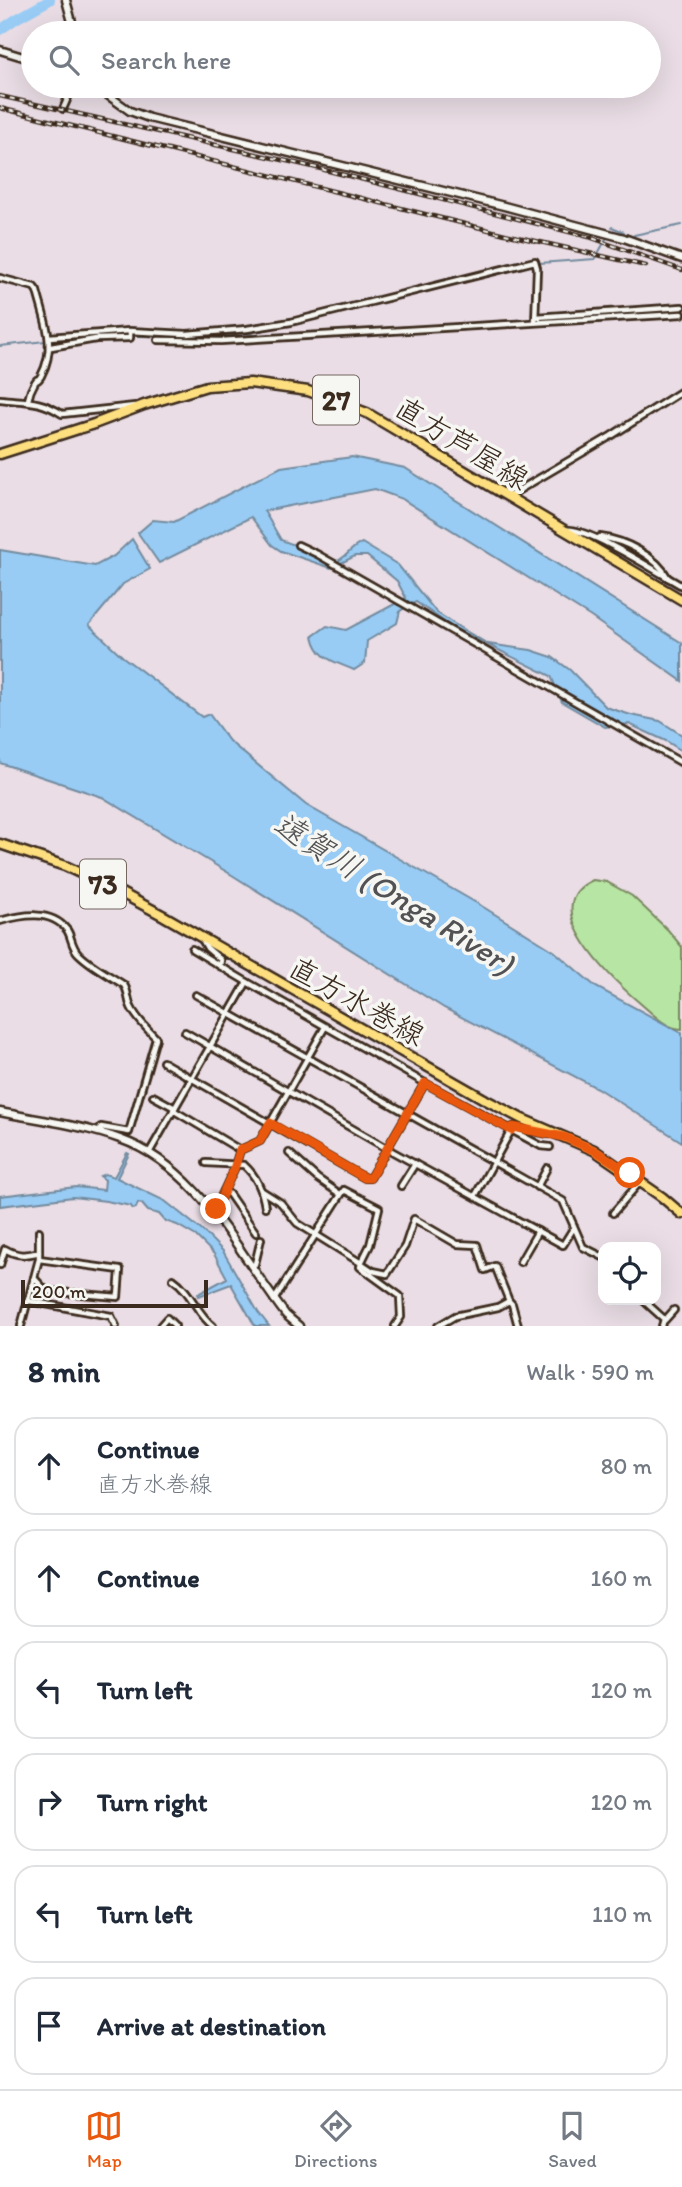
<!DOCTYPE html>
<html lang="en">
<head>
<meta charset="utf-8">
<style>
  :root { --surface:#fff; --page:#f6f6f7; --text:#1f2937; --muted:#747a83; --line:#e0e1e3; --accent:#ea580c }
  body { margin:0; font-family:Itim,"Klee One",sans-serif; background:var(--page); color:var(--text) }
  .controls { position:absolute; right:21px; bottom:21px; display:grid; overflow:hidden; border-radius:14px; box-shadow:0 7px 28px #0002 }
  .controls button { width:63px; height:63px; display:grid; place-items:center; padding:0; border:0; border-bottom:2px solid var(--line); background:var(--surface); color:var(--text); font:35px sans-serif }
  .scale { position:absolute; left:21px; bottom:18px; width:187px; box-sizing:border-box; padding-left:7px; border:4px solid #3b2a1e; border-top:0; font-size:19px; line-height:24px; white-space:nowrap; color:#3b2a1e; -webkit-text-stroke:5px #f6f6f2; paint-order:stroke }
  .stop { position:absolute; width:21px; height:21px; margin:-16px; border:5px solid #ea580c; border-radius:50%; background:#fff }
  .stop.end { background:#ea580c; border-color:#fff; box-shadow:0 2px 7px #0008 }
  .list { margin:0; padding:0; list-style:none }
  h2 { display:flex; justify-content:space-between; align-items:center; height:91px; margin:0; padding:0 28px; font-size:30px }
  h2 small { font-size:23px; font-weight:400; color:var(--muted) }
  .list li { display:grid; grid-template-columns:46px 1fr auto; gap:21px; align-items:center; box-sizing:border-box; height:98px; margin:0 14px 14px; padding:0 14px; border:2px solid var(--line); border-radius:21px }
  .list b { display:block; font-size:26px; white-space:nowrap }
  .list p { margin:0; font-size:23px; white-space:nowrap; color:var(--muted) }
  .list em { font-size:23px; font-style:normal; color:var(--muted) }
  .icon { flex:none; width:38px; height:38px; fill:none; stroke:currentColor; stroke-width:2; stroke-linecap:round; stroke-linejoin:round }
  .map { position:relative; flex:none; width:682px; height:1326px; overflow:hidden }
  .search { position:absolute; background:var(--surface); box-shadow:0 7px 28px #0002; left:21px; right:21px; top:21px; height:77px; display:flex; align-items:center; gap:18px; box-sizing:border-box; padding:0 24px; border-radius:38px; color:var(--muted); font-size:26px }
  .sheet { height:763px; background:var(--surface) }
  nav { display:flex; justify-content:space-around; align-items:center; box-sizing:border-box; height:98px; border-top:2px solid var(--line); background:var(--surface); font-size:19px; color:var(--muted) }
  nav a { display:grid; justify-items:center; gap:4px }
  nav .on { color:var(--accent) }
  .map>svg:first-child { display:block }
  .green { fill:#b7e5a3; stroke:#798860; stroke-width:2 }
  .water { fill:#98ccf5; stroke:#738b9f; stroke-width:2 }
  .lines { fill:none; stroke-linecap:round; stroke-linejoin:round }
  .stream { stroke:#738b9f; stroke-width:2 }
  .river { stroke:#98ccf5; stroke-width:10 }
  .minor-casing { stroke:#3b2a1e; stroke-width:10 }
  .tertiary-casing { stroke:#3b2a1e; stroke-width:11 }
  .primary-casing { stroke:#3b2a1e; stroke-width:13 }
  .minor { stroke:#f6f6f2; stroke-width:4.5 }
  .tertiary { stroke:#f6f6f2; stroke-width:6 }
  .primary { stroke:#fedf80; stroke-width:8 }
  .rail-casing { stroke:#3b2a1e; stroke-width:4.5 }
  .rail { stroke:#f6f6f2; stroke-width:2; stroke-dasharray:5; stroke-linecap:butt }
  .route { stroke:#ea580c; stroke-width:9 }
  .labels { text-anchor:middle; dominant-baseline:central; stroke-width:7; stroke-linejoin:round; paint-order:stroke }
  .shield { fill:#f6f6f2; stroke:#73675e; stroke-width:2 }
  .shield-label { font-size:28px; font-weight:bold; fill:#3b2a1e }
  .street-label { font-size:30px; fill:#3b2a1e; stroke:#f6f6f2 }
  .water-label { font-size:32px; font-style:italic; fill:#525254; stroke:#f6f6f2 }
</style>
</head>
<body>
<div class="map">
<svg width="682" height="1326" viewBox="0 0 682 1326">
  <rect width="100%" height="100%" fill="#eadde5"/>
  <filter id="ink" filterUnits="userSpaceOnUse"><feTurbulence type="fractalNoise" baseFrequency=".0143" numOctaves="2"/><feDisplacementMap in="SourceGraphic" scale="14" xChannelSelector="R" yChannelSelector="G"/><feConvolveMatrix kernelMatrix="1 2 1 2 8 2 1 2 1" color-interpolation-filters="sRGB"/></filter>
  <g filter="url(#ink)">
    <!-- green -->
    <path class="green" d="M 593,880 L 607,882 L 632,896 L 668,930 L 682,947 L 682,1029 C 666,1029 653,1014 641,1004 C 615,982 533,906 593,880 Z"/>
    <!-- water -->
    <g class="water">
      <path d="M 352,457 L 405,468 L 682,643 L 682,681 L 591,617 L 402,499 L 375,489 L 264,511 L 281,540 L 337,561 C 347,557 351,547 362,543 L 398,565 L 436,612 L 459,627 L 488,644 L 531,650 L 552,657 L 570,670 L 606,707 L 631,715 L 660,721 L 682,735 L 682,751 L 666,741 L 629,724 L 605,727 L 562,702 L 551,676 L 452,627 L 416,602 L 400,611 L 397,623 L 367,641 L 365,663 L 354,670 C 333,661 318,659 313,636 L 327,626 L 346,630 L 406,598 L 397,581 L 367,556 L 355,556 L 331,568 L 281,551 L 272,545 L 251,517 L 159,563 L 138,533 L 153,520 L 174,522 L 281,467 Z"/>
      <path d="M 132,539 L 150,569 L 123,584 L 89,625 L 123,657 L 202,717 L 209,714 L 229,741 L 306,805 L 480,905 L 554,951 L 596,987 L 682,1033 L 682,1142 L 597,1088 L 444,1008 L 232,875 L 102,797 L 0,763 L 0,550 L 95,566 L 114,556 Z"/>
      <path d="M 127,1153 L 129,1154 L 117,1178 L 165,1201 L 204,1232 L 223,1251 L 258,1312 L 269,1326 L 255,1326 L 231,1284 L 199,1296 L 198,1294 L 227,1278 L 214,1254 L 196,1236 L 177,1225 L 165,1221 L 159,1214 L 148,1211 L 142,1204 L 138,1203 L 136,1208 L 133,1209 L 131,1206 L 106,1201 L 73,1197 L 0,1206 L 0,1196 L 76,1187 L 104,1190 L 105,1180 L 100,1176 L 105,1174 L 114,1177 Z"/>
    </g>
    <g class="lines">
      <!-- stream -->
      <g class="stream">
        <path d="M 612,227 L 624,232"/>
        <path d="M 634,235 L 682,225"/>
        <path d="M 478,278 L 539,263 L 595,259 L 606,239"/>
        <path d="M 250,333 L 350,311 L 425,291"/>
        <path d="M 100,335 L 179,337 L 260,335 L 530,321 L 682,310"/>
        <path d="M 0,346 L 91,336"/>
      </g>
      <!-- river -->
      <path class="river" d="M 0,30 L 16,19 L 50,0"/>
      <defs>
        <g id="minor">
          <path d="M 63,109 L 73,86"/>
          <path d="M 0,278 L 34,287 L 37,291 C 45,322 57,346 41,376 C 35,385 39,375 34,384 C 31,389 29,395 28,400"/>
          <path d="M 536,317 L 682,307"/>
          <path d="M 49,337 L 129,331 L 187,334 L 247,329 L 291,322 L 535,261 L 537,268 L 535,322"/>
          <path d="M 158,340 L 221,341 L 682,314"/>
          <path d="M 51,347 L 96,339 L 130,338 L 130,332"/>
          <path d="M 0,399 C 25,402 39,399 62,414 L 135,406"/>
          <path d="M 509,496 L 611,436 L 682,391"/>
          <path d="M 566,530 C 588,527 659,573 682,586"/>
          <path d="M 600,537 C 625,540 656,556 668,578"/>
          <path d="M 298,545 L 317,554 L 682,763"/>
          <path d="M 0,921 C 22,915 51,909 67,930 C 72,937 71,947 79,954 C 91,966 109,975 124,985 C 129,992 127,999 131,1007 C 136,1018 147,1029 156,1038 L 129,1132 L 101,1127 L 100,1132"/>
          <path d="M 203,941 L 207,948 L 221,960 L 220,966 L 247,982 L 425,1083 L 541,1146 L 550,1147"/>
          <path d="M 192,949 L 220,966"/>
          <path d="M 196,995 L 563,1201 L 583,1247 L 603,1257"/>
          <path d="M 185,1032 L 386,1148 L 563,1245 L 573,1229"/>
          <path d="M 163,1062 L 365,1178 L 370,1178 L 425,1083"/>
          <path d="M 153,1096 L 175,1108"/>
          <path d="M 173,1110 L 240,1150"/>
          <path d="M 149,1153 L 247,982"/>
          <path d="M 289,1153 L 317,1178 L 340,1194"/>
          <path d="M 206,1163 L 244,1165 C 257,1177 262,1189 265,1207"/>
          <path d="M 401,1186 L 415,1164"/>
          <path d="M 537,1187 L 547,1168"/>
          <path d="M 224,1191 L 229,1194 L 256,1233"/>
          <path d="M 262,1191 L 281,1203 L 297,1223 L 361,1263 L 360,1267 L 400,1296 L 401,1317 L 395,1326"/>
          <path d="M 475,1196 L 513,1127 L 549,1134"/>
          <path d="M 214,1212 L 234,1169 L 240,1150 L 260,1141 L 325,1027"/>
          <path d="M 613,1213 L 640,1182"/>
          <path d="M 520,1262 L 538,1231"/>
          <path d="M 0,1265 L 5,1249 C 17,1256 25,1256 39,1252"/>
          <path d="M 252,1267 L 255,1264 L 261,1239"/>
          <path d="M 34,1278 L 46,1291 L 118,1297 L 120,1270 L 39,1259"/>
          <path d="M 173,1279 C 191,1291 196,1313 213,1326"/>
          <path d="M 274,1300 L 344,1190 L 379,1208 L 370,1245 L 361,1263 L 373,1271 L 387,1274 L 405,1246 L 414,1219 L 457,1244 L 477,1245 L 485,1270 L 495,1266 L 509,1301 L 512,1304 L 518,1326"/>
          <path d="M 643,1300 L 664,1319 L 662,1326"/>
          <path d="M 29,1301 L 111,1316 L 116,1326"/>
          <path d="M 665,1320 L 674,1310"/>
          <path d="M 21,1326 L 39,1259 L 39,1231"/>
          <path d="M 160,1326 L 167,1318 L 175,1326"/>
          <path d="M 438,1326 L 455,1316 L 498,1307 L 509,1301"/>
        </g>
        <g id="tertiary">
          <path d="M 66,0 L 75,33"/>
          <path d="M 0,50 L 33,60"/>
          <path d="M 95,86 L 130,111 L 149,118 L 504,206 L 624,238 L 682,259"/>
          <path d="M 0,1112 C 39,1120 82,1125 120,1139 C 199,1167 238,1253 286,1315 L 299,1326"/>
        </g>
        <g id="primary">
          <path d="M 0,454 L 94,424 L 144,405 L 207,386 L 250,383 L 308,391 L 367,413 L 682,600"/>
          <path d="M 0,844 L 65,866 L 110,887 L 164,916 L 486,1100 L 522,1119 L 594,1150 L 662,1197 L 682,1214"/>
        </g>
      </defs>
      <!-- minor casing -->
      <use href="#minor" class="minor-casing"/>
      <!-- tertiary casing -->
      <use href="#tertiary" class="tertiary-casing"/>
      <!-- primary casing -->
      <use href="#primary" class="primary-casing"/>
      <!-- minor -->
      <use href="#minor" class="minor"/>
      <!-- tertiary -->
      <use href="#tertiary" class="tertiary"/>
      <!-- primary -->
      <use href="#primary" class="primary"/>
      <defs>
        <g id="rail">
          <path d="M 0,96 L 313,167 L 589,237 L 682,270"/>
          <path d="M 0,108 L 505,234 L 646,266"/>
        </g>
      </defs>
      <!-- rail casing -->
      <use href="#rail" class="rail-casing"/>
      <!-- rail -->
      <use href="#rail" class="rail"/>
    </g>
  </g>
  <g class="lines" filter="url(#ink)">
    <!-- route -->
    <path class="route" d="M 216,1209 L 234,1169 L 240,1150 L 260,1141 L 270,1123 L 365,1178 L 370,1178 L 425,1083 L 511,1130 L 513,1127 L 564,1137 L 594,1150 L 630,1173"/>
  </g>
  <g class="labels">
    <!-- shield labels -->
    <g class="shield">
      <rect x="313" y="375.5" width="46" height="49" rx="5"/>
      <rect x="80" y="859.5" width="46" height="49" rx="5"/>
    </g>
    <g class="shield-label">
      <text x="336" y="400">27</text>
      <text x="103" y="884">73</text>
    </g>
    <!-- street labels -->
    <g class="street-label">
      <text transform="translate(462 443) rotate(31)">直方芦屋線</text>
      <text transform="translate(357 1001) rotate(29)">直方水巻線</text>
    </g>
    <!-- water labels -->
    <g class="water-label">
      <text transform="translate(394 893) rotate(32)">遠賀川 (Onga River)</text>
    </g>
  </g>
</svg>
<div class="controls">
<button><svg class="icon" aria-label="locate" viewBox="0 0 24 24"><circle cx="12" cy="12" r="6"/><path d="M12 2v4M12 18v4M2 12h4M18 12h4"/></svg></button>
</div>
<div class="scale">200 m</div>
<div class="stop" style="left:630px;top:1173px"></div>
<div class="stop end" style="left:216px;top:1209px"></div>
<div class="search"><svg class="icon" aria-label="search" viewBox="0 0 24 24"><circle cx="10" cy="10" r="6"/><path d="M15 15l6 6"/></svg>Search here</div>
</div>
<section class="sheet">
<h2>8 min<small>Walk · 590 m</small></h2>
<ul class="list">
<li><svg class="icon" aria-label="ahead" viewBox="0 0 24 24"><path d="M12 20V5M6 11l6-6 6 6"/></svg><div><b>Continue</b><p>直方水巻線</p></div><em>80 m</em></li>
<li><svg class="icon" aria-label="ahead" viewBox="0 0 24 24"><path d="M12 20V5M6 11l6-6 6 6"/></svg><div><b>Continue</b></div><em>160 m</em></li>
<li><svg class="icon" aria-label="left" viewBox="0 0 24 24"><path d="M17 20v-9H6M10 6l-5 5 5 5"/></svg><div><b>Turn left</b></div><em>120 m</em></li>
<li><svg class="icon" aria-label="right" viewBox="0 0 24 24"><path d="M7 20v-9h11M14 6l5 5-5 5"/></svg><div><b>Turn right</b></div><em>120 m</em></li>
<li><svg class="icon" aria-label="left" viewBox="0 0 24 24"><path d="M17 20v-9H6M10 6l-5 5 5 5"/></svg><div><b>Turn left</b></div><em>110 m</em></li>
<li><svg class="icon" aria-label="arrive" viewBox="0 0 24 24"><path d="M6 21V4h12l-3 4 3 4H6"/></svg><div><b>Arrive at destination</b></div></li>
</ul>
</section>
<nav>
<a class="on"><svg class="icon" aria-label="map" viewBox="0 0 24 24"><path d="M3 6l6-2 6 2 6-2v14l-6 2-6-2-6 2zM9 4v14M15 6v14"/></svg>Map</a>
<a><svg class="icon" aria-label="directions" viewBox="0 0 24 24"><path d="M12 3l9 9-9 9-9-9zM9 14v-3h6M13 9l2 2-2 2"/></svg>Directions</a>
<a><svg class="icon" aria-label="saved" viewBox="0 0 24 24"><path d="M7 4h10v16l-5-4-5 4z"/></svg>Saved</a>
</nav>
</body>
</html>
